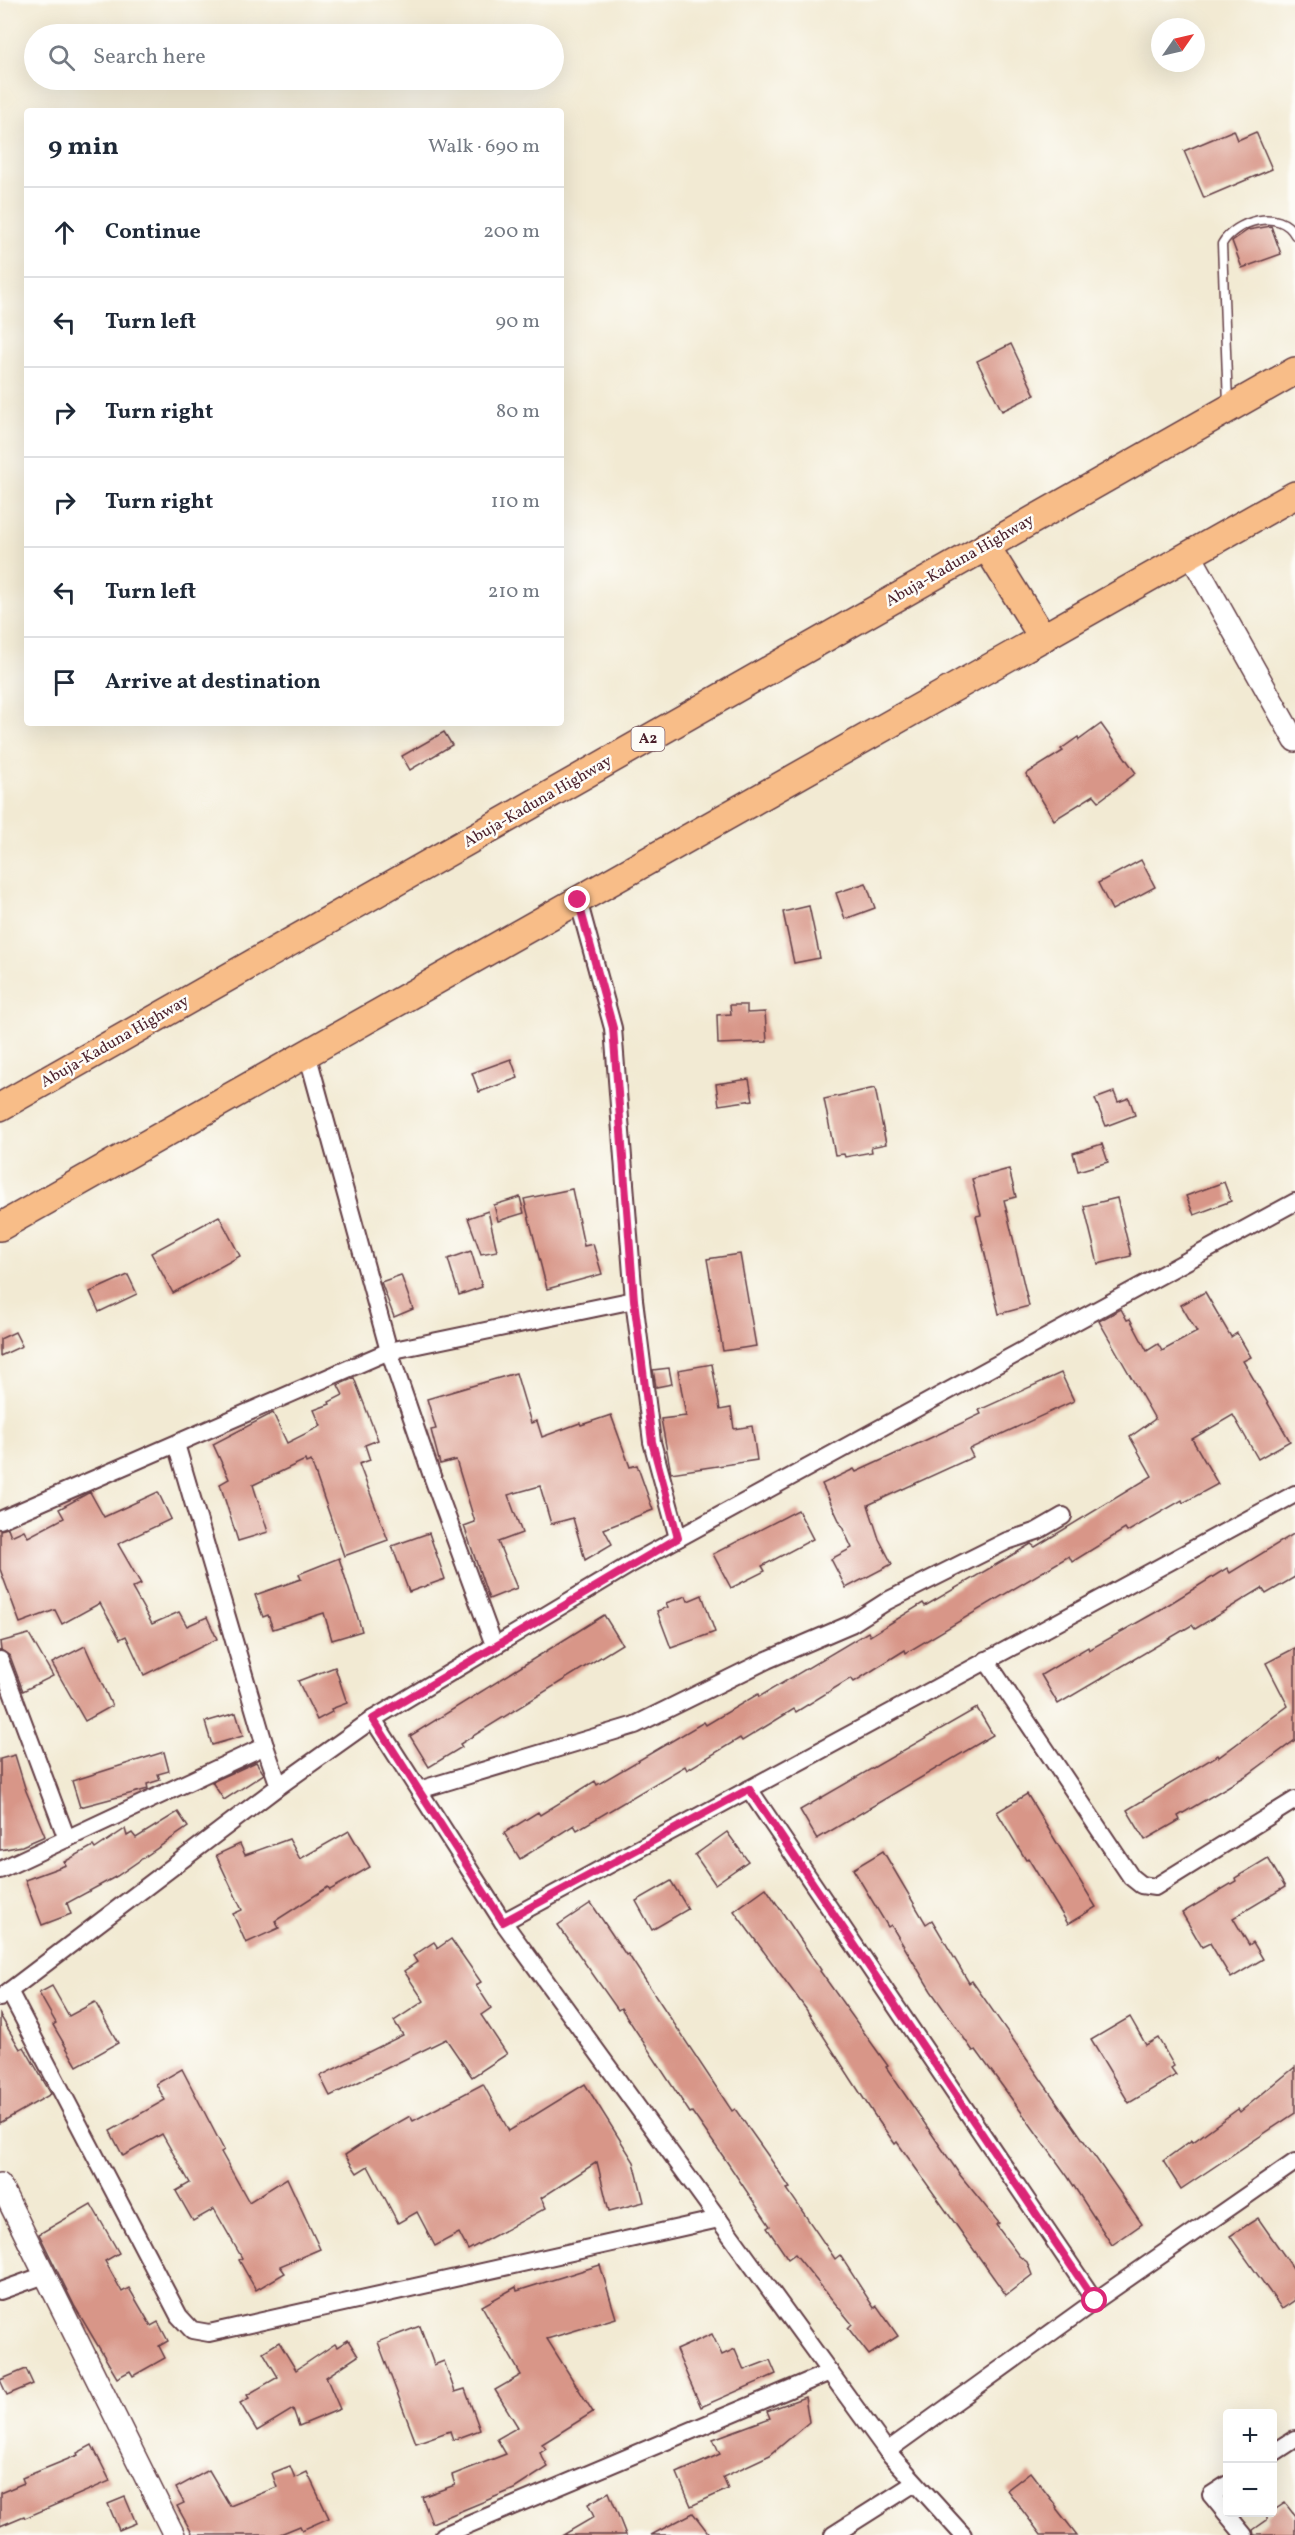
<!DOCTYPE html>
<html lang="en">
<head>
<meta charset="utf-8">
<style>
  :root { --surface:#fff; --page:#f6f6f7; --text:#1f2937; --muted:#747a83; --line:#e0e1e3 }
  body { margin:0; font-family:Vollkorn,serif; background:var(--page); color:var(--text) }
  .controls { position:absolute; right:18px; bottom:18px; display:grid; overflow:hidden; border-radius:6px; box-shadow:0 6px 24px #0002 }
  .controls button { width:54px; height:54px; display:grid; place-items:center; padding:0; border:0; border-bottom:2px solid var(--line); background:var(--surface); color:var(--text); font:30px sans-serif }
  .compass { position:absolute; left:1151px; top:18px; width:54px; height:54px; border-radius:50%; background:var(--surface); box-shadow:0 6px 24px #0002; rotate:56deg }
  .stop { position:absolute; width:18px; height:18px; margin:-14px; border:4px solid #db2777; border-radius:50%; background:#fff }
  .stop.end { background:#db2777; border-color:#fff; box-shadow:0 2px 6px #0008 }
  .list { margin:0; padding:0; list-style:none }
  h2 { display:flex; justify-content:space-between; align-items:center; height:78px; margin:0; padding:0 24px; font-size:26px }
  h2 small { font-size:20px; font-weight:400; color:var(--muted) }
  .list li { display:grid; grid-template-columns:39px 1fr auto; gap:18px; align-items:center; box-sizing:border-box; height:90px; padding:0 24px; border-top:2px solid var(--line) }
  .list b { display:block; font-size:22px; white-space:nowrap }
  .list em { font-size:20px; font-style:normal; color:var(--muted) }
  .icon { flex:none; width:33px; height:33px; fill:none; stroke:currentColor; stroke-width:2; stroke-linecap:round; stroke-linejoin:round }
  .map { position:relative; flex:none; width:1295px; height:2535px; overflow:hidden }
  .search { position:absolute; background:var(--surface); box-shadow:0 6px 24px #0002; left:24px; top:24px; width:540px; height:66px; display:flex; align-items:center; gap:15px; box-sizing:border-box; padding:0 21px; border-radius:33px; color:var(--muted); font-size:22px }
  .panel { position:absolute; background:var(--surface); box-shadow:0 6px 24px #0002; left:24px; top:108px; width:540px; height:618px; border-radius:6px }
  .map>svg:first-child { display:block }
  .building { fill:#d89688 }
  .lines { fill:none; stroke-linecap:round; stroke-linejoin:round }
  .service-casing { stroke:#633d44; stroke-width:11 }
  .minor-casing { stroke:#633d44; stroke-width:20 }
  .tertiary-casing { stroke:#633d44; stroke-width:24 }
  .trunk-casing { stroke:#633d44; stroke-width:30 }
  .service { stroke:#fff; stroke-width:8 }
  .minor { stroke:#fff; stroke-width:16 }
  .tertiary { stroke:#fff; stroke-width:21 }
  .trunk { stroke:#f8bd88; stroke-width:27 }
  .route { stroke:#db2777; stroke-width:8 }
  .labels { text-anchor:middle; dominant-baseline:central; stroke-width:5; stroke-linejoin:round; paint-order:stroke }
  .shield { fill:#fdfcf7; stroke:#806168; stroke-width:1.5 }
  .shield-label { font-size:15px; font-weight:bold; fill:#4a1f2b }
  .street-label { font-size:16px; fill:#4a1f2b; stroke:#fdfcf7 }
</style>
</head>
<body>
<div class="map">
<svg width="1295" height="2535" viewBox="0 0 1295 2535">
  <rect width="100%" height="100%" fill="#fdfcf7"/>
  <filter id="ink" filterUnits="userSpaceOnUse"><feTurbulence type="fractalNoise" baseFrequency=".0167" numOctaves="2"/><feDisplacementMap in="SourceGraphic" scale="12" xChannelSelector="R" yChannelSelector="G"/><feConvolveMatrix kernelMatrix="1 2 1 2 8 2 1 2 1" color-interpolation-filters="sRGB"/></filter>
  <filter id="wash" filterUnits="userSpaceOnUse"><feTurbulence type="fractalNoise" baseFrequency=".008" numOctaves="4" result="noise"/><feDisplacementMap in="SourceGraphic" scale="24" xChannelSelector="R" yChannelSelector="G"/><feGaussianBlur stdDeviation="1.35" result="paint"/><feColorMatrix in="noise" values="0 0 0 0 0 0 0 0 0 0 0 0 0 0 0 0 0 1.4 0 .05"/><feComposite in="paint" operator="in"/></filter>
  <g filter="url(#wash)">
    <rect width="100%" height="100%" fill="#f2ead3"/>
    <g id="blocks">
      <!-- building -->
      <g class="building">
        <path d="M 1234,130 L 1238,140 L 1256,132 L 1272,169 L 1204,198 L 1184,151 Z"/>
        <path d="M 1271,226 L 1281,254 L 1242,268 L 1232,241 L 1248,230 Z"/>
        <path d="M 1011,344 L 1035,395 L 1002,411 L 977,361 Z"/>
        <path d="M 1101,724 L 1136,773 L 1099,801 L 1094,795 L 1054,820 L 1026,774 L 1063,751 L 1061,749 L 1078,737 L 1079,740 Z"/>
        <path d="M 444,732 L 452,745 L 410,770 L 402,756 Z"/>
        <path d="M 1141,860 L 1155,887 L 1112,910 L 1098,883 Z"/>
        <path d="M 866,883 L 875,908 L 845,919 L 836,893 Z"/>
        <path d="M 809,906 L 820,958 L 794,963 L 783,912 Z"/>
        <path d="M 730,1005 L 747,1005 L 747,1013 L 765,1012 L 767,1042 L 718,1044 L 717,1015 L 731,1014 Z"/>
        <path d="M 511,1059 L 518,1078 L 479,1092 L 472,1073 Z"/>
        <path d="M 749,1079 L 753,1100 L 719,1105 L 716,1084 Z"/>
        <path d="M 875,1088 L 886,1144 L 871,1147 L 872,1152 L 845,1157 L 844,1154 L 835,1155 L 824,1099 Z"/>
        <path d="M 1114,1092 L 1118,1102 L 1129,1098 L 1135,1115 L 1106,1126 L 1095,1099 Z"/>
        <path d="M 1102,1144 L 1108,1162 L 1078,1171 L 1073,1153 Z"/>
        <path d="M 1009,1169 L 1016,1197 L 1004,1200 L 1029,1306 L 999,1314 L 976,1216 L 981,1215 L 972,1179 Z"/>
        <path d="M 1224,1182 L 1231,1201 L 1194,1215 L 1186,1196 Z"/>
        <path d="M 572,1189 L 584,1246 L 593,1244 L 602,1274 L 547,1289 L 524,1199 Z"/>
        <path d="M 520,1197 L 524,1213 L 498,1221 L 494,1205 Z"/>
        <path d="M 1117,1198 L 1131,1256 L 1098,1264 L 1084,1206 Z"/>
        <path d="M 488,1211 L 497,1251 L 481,1254 L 468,1218 Z"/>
        <path d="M 219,1216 L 240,1256 L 173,1293 L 151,1253 Z"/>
        <path d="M 471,1251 L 482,1287 L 459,1295 L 448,1259 Z"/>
        <path d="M 740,1254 L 756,1346 L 723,1351 L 707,1259 Z"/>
        <path d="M 128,1275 L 137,1294 L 99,1312 L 90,1292 Z"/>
        <path d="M 401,1275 L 413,1309 L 394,1317 L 381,1282 Z"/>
        <path d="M 1205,1292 L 1231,1337 L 1237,1333 L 1251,1357 L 1243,1361 L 1290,1441 L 1258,1459 L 1233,1415 L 1192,1439 L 1218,1484 L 1183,1503 L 1182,1500 L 1127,1532 L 1125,1529 L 1072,1562 L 1069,1556 L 906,1653 L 905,1650 L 854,1682 L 851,1678 L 796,1712 L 794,1709 L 742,1741 L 740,1738 L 687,1770 L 685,1766 L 577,1830 L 574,1825 L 520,1859 L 504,1833 L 538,1812 L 540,1815 L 595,1781 L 597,1785 L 704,1722 L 706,1725 L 758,1694 L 759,1697 L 868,1632 L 870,1636 L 923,1603 L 925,1606 L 1031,1544 L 1035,1547 L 1152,1476 L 1130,1437 L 1155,1419 L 1099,1321 L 1121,1309 L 1127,1320 L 1130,1319 L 1147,1351 L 1158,1344 L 1162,1351 L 1197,1332 L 1181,1305 Z"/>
        <path d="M 15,1332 L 22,1346 L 0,1356 L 0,1339 Z"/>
        <path d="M 712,1364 L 720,1410 L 731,1408 L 734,1429 L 752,1426 L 757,1460 L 671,1473 L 661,1419 L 686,1416 L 678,1370 Z"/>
        <path d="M 669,1368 L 672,1384 L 656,1387 L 653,1370 Z"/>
        <path d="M 516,1373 L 531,1423 L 537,1421 L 542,1437 L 580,1423 L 581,1425 L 611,1415 L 630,1467 L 637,1465 L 653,1510 L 604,1529 L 612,1544 L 585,1560 L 573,1518 L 551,1524 L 540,1486 L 508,1495 L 522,1533 L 498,1542 L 517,1588 L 489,1599 L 464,1526 L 475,1522 L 456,1460 L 440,1464 L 431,1430 L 436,1429 L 427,1399 Z"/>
        <path d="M 1061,1373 L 1074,1401 L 969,1449 L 973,1457 L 868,1505 L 879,1539 L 892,1564 L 846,1588 L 831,1559 L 852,1548 L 822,1484 L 854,1469 L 856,1472 L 926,1440 L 981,1414 L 979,1410 Z"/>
        <path d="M 354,1378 L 378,1440 L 365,1445 L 370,1460 L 359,1464 L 388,1540 L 344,1556 L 311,1461 L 306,1463 L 305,1460 L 253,1485 L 268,1532 L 238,1541 L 220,1484 L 229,1479 L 213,1444 L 273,1413 L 287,1443 L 321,1426 L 314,1410 L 330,1404 L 329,1402 L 343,1395 L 338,1385 Z"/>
        <path d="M 90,1492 L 104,1517 L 158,1492 L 171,1519 L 118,1544 L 141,1584 L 132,1588 L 152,1624 L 179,1612 L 187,1626 L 207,1617 L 217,1639 L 144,1675 L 126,1636 L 120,1639 L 100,1603 L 62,1624 L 55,1610 L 20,1623 L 0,1569 L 0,1530 L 8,1528 L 11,1536 L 24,1530 L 28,1537 L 64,1518 L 59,1509 Z"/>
        <path d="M 798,1510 L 813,1539 L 762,1566 L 765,1571 L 731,1588 L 713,1554 Z"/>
        <path d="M 429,1533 L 445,1579 L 409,1592 L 392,1546 Z"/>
        <path d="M 1295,1533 L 1295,1577 L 1266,1594 L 1262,1588 L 1195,1629 L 1192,1625 L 1058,1704 L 1041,1675 L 1088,1647 L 1089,1650 L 1158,1611 L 1227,1568 L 1230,1573 Z"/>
        <path d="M 339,1558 L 362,1631 L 332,1640 L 324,1613 L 273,1629 L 268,1615 L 263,1617 L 255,1595 L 301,1579 L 299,1574 Z"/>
        <path d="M 702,1595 L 715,1632 L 671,1648 L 657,1611 L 668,1607 L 666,1603 L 686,1596 L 688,1601 Z"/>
        <path d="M 604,1615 L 622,1644 L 460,1744 L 462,1747 L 429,1767 L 410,1736 Z"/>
        <path d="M 29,1634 L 53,1676 L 23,1691 L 10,1656 L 1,1650 L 0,1642 Z"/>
        <path d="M 85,1646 L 112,1706 L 85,1721 L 52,1663 Z"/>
        <path d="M 1295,1648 L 1295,1740 L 1249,1774 L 1178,1816 L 1180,1820 L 1145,1840 L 1127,1810 L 1218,1755 L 1219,1757 L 1288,1706 L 1266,1663 Z"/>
        <path d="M 335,1667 L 347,1703 L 331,1709 L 332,1712 L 317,1720 L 298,1681 Z"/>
        <path d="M 977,1708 L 993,1735 L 817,1839 L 800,1810 Z"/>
        <path d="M 236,1713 L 243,1736 L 212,1745 L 205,1722 Z"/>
        <path d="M 164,1752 L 169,1771 L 158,1774 L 160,1780 L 147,1784 L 148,1789 L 80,1807 L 72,1781 Z"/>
        <path d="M 15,1755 L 26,1791 L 45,1836 L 22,1846 L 0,1850 L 0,1759 Z"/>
        <path d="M 256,1762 L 264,1774 L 224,1800 L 212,1782 Z"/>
        <path d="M 1027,1794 L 1096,1907 L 1068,1924 L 1028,1858 L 1026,1860 L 997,1812 Z"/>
        <path d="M 178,1812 L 188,1827 L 117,1876 L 67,1903 L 71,1914 L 42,1925 L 25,1880 L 66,1865 L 64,1862 L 93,1846 L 95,1849 L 125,1829 L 127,1836 L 132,1833 L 136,1838 Z"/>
        <path d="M 349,1831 L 370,1867 L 330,1890 L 328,1887 L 275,1921 L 279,1928 L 246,1943 L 233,1914 L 242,1910 L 216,1855 L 240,1844 L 245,1855 L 289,1839 L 300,1859 Z"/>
        <path d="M 727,1832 L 748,1861 L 715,1884 L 695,1855 Z"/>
        <path d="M 883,1851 L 926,1924 L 932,1920 L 969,1983 L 972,1981 L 1142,2224 L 1112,2245 L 1068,2177 L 1022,2113 L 976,2050 L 973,2051 L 931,1991 L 891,1925 L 888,1927 L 853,1869 Z"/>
        <path d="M 1268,1858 L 1285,1887 L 1233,1918 L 1249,1945 L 1253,1942 L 1263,1959 L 1231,1978 L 1210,1943 L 1202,1947 L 1182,1913 L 1236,1881 L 1235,1878 Z"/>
        <path d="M 671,1881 L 688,1909 L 652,1930 L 636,1901 Z"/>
        <path d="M 766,1888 L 821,1970 L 820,1971 L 888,2066 L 886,2067 L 960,2175 L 999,2223 L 996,2225 L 1019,2256 L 1027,2262 L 1032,2275 L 1006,2295 L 897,2142 L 895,2144 L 873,2113 L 806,2009 L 734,1911 Z"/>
        <path d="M 591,1903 L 626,1955 L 628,1954 L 732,2111 L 735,2109 L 769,2157 L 790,2188 L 787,2189 L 835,2259 L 840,2255 L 874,2308 L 877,2306 L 898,2336 L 869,2355 L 848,2328 L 852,2324 L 795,2254 L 788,2259 L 767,2228 L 770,2226 L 725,2159 L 692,2112 L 690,2113 L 621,2008 L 618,2010 L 558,1925 Z"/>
        <path d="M 451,1939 L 481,1982 L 476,1985 L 491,2008 L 481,2015 L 507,2054 L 472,2077 L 446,2039 L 330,2096 L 320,2076 L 403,2035 L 394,2021 L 424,2001 L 404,1971 L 417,1962 L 413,1956 L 434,1942 L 438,1948 Z"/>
        <path d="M 52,1986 L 69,2016 L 95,2002 L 118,2043 L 77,2066 L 53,2025 L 56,2023 L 39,1993 Z"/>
        <path d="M 0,2015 L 20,2049 L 24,2047 L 51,2094 L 0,2123 Z"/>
        <path d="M 1130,2017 L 1146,2045 L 1158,2038 L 1174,2066 L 1171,2068 L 1176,2075 L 1129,2103 L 1091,2040 Z"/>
        <path d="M 1295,2067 L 1295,2113 L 1181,2189 L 1163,2161 L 1192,2140 L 1193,2142 L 1238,2109 L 1240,2112 Z"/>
        <path d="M 182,2069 L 224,2150 L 221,2152 L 249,2202 L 287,2178 L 320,2249 L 280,2266 L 285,2273 L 256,2290 L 239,2260 L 242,2258 L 214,2209 L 193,2221 L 176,2191 L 190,2183 L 162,2134 L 123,2156 L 110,2131 L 165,2100 L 156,2084 Z"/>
        <path d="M 483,2084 L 509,2131 L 585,2084 L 634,2162 L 644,2202 L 609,2211 L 597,2162 L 541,2198 L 546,2208 L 468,2250 L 459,2233 L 435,2246 L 417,2212 L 398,2223 L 368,2166 L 357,2173 L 345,2155 L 371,2138 L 410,2116 L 413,2121 Z"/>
        <path d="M 91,2204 L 119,2253 L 105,2261 L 122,2292 L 129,2288 L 151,2326 L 158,2322 L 168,2341 L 159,2346 L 165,2358 L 133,2376 L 130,2371 L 117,2378 L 75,2307 L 39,2234 Z"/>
        <path d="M 1258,2218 L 1295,2271 L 1295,2300 L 1282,2309 L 1230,2236 Z"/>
        <path d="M 600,2265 L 616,2318 L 547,2339 L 593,2412 L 542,2444 L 546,2449 L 540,2453 L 548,2467 L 514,2489 L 432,2523 L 422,2497 L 455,2485 L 452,2475 L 506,2454 L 497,2439 L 518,2427 L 495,2390 L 521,2375 L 482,2306 L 516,2287 L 517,2291 Z"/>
        <path d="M 420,2326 L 434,2365 L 444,2361 L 455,2392 L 465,2389 L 480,2430 L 453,2440 L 450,2431 L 416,2443 L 378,2342 Z"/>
        <path d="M 712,2334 L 722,2355 L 735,2349 L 744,2370 L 770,2360 L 776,2374 L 701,2407 L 676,2350 Z"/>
        <path d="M 348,2340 L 358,2356 L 326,2377 L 340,2409 L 299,2426 L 293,2409 L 257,2431 L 240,2403 L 249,2398 L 247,2395 L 278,2377 L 263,2352 L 279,2342 L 296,2370 L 335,2344 L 337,2347 Z"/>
        <path d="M 26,2369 L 33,2384 L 7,2395 L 0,2380 Z"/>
        <path d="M 805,2397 L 809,2422 L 770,2455 L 723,2477 L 728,2489 L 691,2506 L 677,2473 L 720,2454 L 713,2439 L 770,2418 L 767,2411 Z"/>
        <path d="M 92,2445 L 110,2481 L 25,2518 L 24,2516 L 0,2526 L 0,2493 L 24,2483 L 22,2478 L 78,2455 L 77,2453 Z"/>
        <path d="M 290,2466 L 295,2478 L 307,2472 L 329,2518 L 302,2530 L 300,2526 L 278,2535 L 193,2535 L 177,2506 L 184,2503 L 176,2488 L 209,2470 L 230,2506 L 277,2487 L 272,2473 Z"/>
        <path d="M 1030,2472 L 1057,2507 L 1056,2508 L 1077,2535 L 1041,2535 L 1007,2490 Z"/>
        <path d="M 609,2492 L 626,2535 L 563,2535 L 594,2517 L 588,2504 Z"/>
        <path d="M 125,2497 L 136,2523 L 119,2530 L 108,2504 Z"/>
        <path d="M 1285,2503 L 1295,2516 L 1295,2535 L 1254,2535 L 1253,2530 L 1267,2520 L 1267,2515 Z"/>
        <path d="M 693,2513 L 710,2535 L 651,2535 Z"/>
      </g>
    </g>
  </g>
  <g filter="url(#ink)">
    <use href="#blocks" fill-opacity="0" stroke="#633d44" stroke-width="1.5"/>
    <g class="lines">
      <defs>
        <path id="service" d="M 1228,404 L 1222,244 C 1235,221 1280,207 1295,235"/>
        <g id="minor">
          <path d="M 578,900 L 613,1028 L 634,1300 L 652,1442 L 678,1538"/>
          <path d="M 307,1053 L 389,1351 L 432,1476 L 494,1645"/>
          <path d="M 176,1444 L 265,1746 L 279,1786"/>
          <path d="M 0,1520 L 389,1351 L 634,1300"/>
          <path d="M 0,1660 L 67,1839"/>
          <path d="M 986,1660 L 1131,1877 L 1141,1885 L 1155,1887 L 1295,1800"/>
          <path d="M 373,1719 L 503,1922 L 887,2451 L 963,2535"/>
          <path d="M 749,1789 L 1095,2301"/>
          <path d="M 419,1790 L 635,1725 L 767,1660 L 851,1624 L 887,1601 L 1007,1541 L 1037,1531 L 1063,1516"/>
          <path d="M 0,1870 L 265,1746"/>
          <path d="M 503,1922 L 1295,1494"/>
          <path d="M 9,1991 L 179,2316 L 192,2330 L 209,2333 L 719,2219"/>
          <path d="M 0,1998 L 279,1786 L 373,1719 L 631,1564 L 1295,1202"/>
          <path d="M 0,2291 L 45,2275"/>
          <path d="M 887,2451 L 1095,2301 L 1295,2162"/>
          <path d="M 1272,2454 L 1295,2439"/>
          <path d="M 1228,2484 L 1211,2495 L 1244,2535"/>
          <path d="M 444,2535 L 830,2372"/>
          <path d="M 833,2535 L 915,2483"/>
        </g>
        <g id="tertiary">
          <path d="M 1190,554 L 1295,741"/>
          <path d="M 0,2184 L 174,2535"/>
        </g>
        <g id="trunk">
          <path d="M 986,546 L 1043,638"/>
          <path d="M 0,1107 L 1295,371"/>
          <path d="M 0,1227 L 1295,495"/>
        </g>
      </defs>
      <!-- service casing -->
      <use href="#service" class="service-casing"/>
      <!-- minor casing -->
      <use href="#minor" class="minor-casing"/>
      <!-- tertiary casing -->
      <use href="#tertiary" class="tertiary-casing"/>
      <!-- trunk casing -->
      <use href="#trunk" class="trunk-casing"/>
      <!-- service -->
      <use href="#service" class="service"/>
      <!-- minor -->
      <use href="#minor" class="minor"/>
      <!-- tertiary -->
      <use href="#tertiary" class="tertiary"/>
      <!-- trunk -->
      <use href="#trunk" class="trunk"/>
    </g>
  </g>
  <g class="lines" filter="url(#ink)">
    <!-- route -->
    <path class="route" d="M 578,900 L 613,1028 L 634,1300 L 652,1442 L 678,1538 L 373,1719 L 503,1922 L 749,1789 L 1095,2301"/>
  </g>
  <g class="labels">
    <!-- shield labels -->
    <rect class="shield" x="631.5" y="727" width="33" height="24" rx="4.5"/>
    <g class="shield-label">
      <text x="648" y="739">A2</text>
    </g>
    <!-- street labels -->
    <g class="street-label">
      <text transform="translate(960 561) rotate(-30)">Abuja-Kaduna Highway</text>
      <text transform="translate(538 802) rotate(-30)">Abuja-Kaduna Highway</text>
      <text transform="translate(115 1042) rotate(-30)">Abuja-Kaduna Highway</text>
    </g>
  </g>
</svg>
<div class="controls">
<button>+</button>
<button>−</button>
</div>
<svg class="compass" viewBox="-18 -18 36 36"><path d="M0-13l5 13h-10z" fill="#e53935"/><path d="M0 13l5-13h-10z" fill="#747a83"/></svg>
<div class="stop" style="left:1095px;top:2301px"></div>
<div class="stop end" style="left:578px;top:900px"></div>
<div class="search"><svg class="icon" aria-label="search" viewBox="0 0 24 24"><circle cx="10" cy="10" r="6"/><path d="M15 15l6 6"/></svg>Search here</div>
<section class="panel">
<h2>9 min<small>Walk · 690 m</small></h2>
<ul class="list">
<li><svg class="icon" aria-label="ahead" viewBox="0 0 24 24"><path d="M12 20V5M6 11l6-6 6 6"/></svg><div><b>Continue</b></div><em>200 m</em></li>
<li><svg class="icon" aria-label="left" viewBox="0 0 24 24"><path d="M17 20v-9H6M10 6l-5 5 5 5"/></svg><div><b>Turn left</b></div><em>90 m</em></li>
<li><svg class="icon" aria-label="right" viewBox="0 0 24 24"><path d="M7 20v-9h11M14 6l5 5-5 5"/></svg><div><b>Turn right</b></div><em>80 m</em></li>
<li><svg class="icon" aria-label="right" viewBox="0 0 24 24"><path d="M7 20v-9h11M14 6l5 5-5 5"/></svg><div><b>Turn right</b></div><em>110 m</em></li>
<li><svg class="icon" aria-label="left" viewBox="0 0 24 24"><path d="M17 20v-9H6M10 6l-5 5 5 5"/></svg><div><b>Turn left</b></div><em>210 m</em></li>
<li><svg class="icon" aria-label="arrive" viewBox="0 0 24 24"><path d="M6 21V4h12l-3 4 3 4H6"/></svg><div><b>Arrive at destination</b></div></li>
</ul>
</section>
</div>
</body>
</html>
